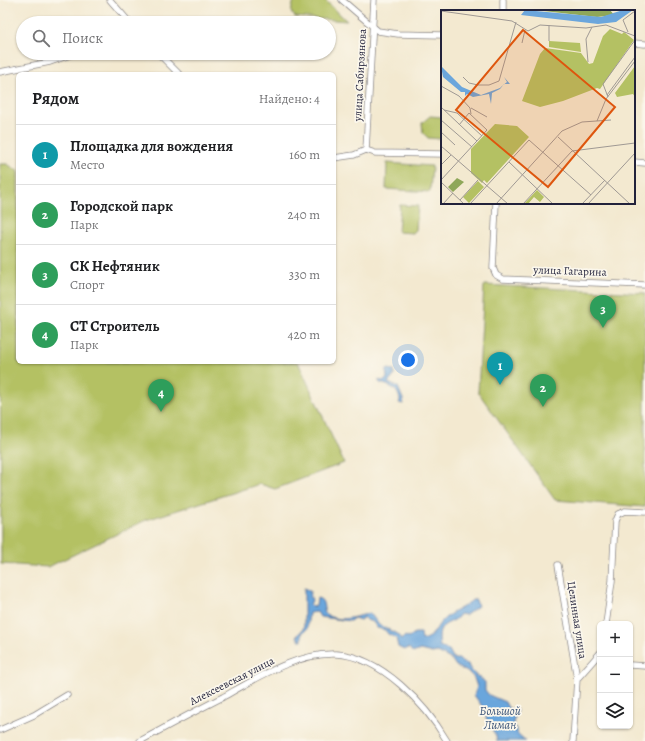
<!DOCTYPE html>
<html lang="ru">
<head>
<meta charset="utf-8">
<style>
  :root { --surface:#fff; --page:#f6f6f6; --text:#202124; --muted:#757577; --line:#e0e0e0; --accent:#c8321e }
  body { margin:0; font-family:Alegreya,serif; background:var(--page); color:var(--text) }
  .controls { position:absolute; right:12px; bottom:12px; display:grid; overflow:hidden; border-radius:6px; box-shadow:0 1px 3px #0004 }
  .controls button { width:36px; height:36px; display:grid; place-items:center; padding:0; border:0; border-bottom:1px solid var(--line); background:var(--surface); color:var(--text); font:20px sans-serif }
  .you { position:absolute; left:408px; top:360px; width:14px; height:14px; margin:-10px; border:3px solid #fff; border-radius:50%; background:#1a73e8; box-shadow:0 0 0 6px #1a73e833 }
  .badge { display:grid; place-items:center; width:26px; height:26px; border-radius:50%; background:var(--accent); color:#fff; font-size:13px; font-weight:700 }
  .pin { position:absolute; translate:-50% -33px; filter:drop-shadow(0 1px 2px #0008) }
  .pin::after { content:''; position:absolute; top:21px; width:14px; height:12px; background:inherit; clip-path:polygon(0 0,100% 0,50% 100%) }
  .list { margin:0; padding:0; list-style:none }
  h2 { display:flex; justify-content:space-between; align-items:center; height:52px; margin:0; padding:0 16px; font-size:17px }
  h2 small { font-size:13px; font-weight:400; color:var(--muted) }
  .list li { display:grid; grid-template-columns:26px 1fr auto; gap:12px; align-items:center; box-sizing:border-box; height:60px; padding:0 16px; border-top:1px solid var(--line) }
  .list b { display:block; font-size:15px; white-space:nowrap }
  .list p { margin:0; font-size:13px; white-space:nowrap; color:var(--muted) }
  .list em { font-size:13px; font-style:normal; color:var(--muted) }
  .icon { flex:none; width:22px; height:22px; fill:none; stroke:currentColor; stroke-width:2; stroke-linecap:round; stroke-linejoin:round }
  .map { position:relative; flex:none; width:645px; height:741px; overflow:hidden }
  .search { position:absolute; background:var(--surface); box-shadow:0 1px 3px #0004; left:16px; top:16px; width:320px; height:44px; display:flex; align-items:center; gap:10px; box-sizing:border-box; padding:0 14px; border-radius:22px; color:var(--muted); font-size:15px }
  .panel { position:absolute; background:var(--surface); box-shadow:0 1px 3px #0004; left:16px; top:72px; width:320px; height:292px; border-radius:6px }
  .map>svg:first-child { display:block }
  .green { fill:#b4c163; stroke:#6b724f }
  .water { fill:#6ba6dc; stroke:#46648c }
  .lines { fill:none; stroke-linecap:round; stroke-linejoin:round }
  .minor-casing { stroke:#8a8686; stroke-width:7 }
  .minor { stroke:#fff; stroke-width:5.5 }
  .labels { text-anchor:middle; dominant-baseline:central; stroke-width:3.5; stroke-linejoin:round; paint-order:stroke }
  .street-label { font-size:11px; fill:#22223b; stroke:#fbf7ec }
  .water-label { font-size:12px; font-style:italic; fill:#3f577b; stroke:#fbf7ec }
  .inset-road { fill:none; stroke:#9f9994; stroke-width:1 }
  .view { fill:#de560e; fill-opacity:0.15; stroke:#de560e; stroke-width:2 }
  .inset-edge { fill:none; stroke:#22223b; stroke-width:2 }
</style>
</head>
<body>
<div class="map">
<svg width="645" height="741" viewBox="0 0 645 741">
  <rect width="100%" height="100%" fill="#fbf7ec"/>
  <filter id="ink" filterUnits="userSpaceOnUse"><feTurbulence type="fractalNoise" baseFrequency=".025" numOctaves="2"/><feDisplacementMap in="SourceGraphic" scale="8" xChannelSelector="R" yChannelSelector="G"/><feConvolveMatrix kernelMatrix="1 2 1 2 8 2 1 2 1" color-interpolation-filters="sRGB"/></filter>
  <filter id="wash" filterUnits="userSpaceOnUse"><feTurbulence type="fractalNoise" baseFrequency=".012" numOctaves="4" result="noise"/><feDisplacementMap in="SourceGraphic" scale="16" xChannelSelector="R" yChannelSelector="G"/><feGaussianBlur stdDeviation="0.9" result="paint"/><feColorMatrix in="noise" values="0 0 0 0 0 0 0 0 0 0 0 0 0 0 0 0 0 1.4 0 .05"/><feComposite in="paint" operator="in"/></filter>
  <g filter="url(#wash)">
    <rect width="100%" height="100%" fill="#f3e9d0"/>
    <!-- green -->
    <g class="green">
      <path d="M 294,0 L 325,0 L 347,21 L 295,17 L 291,12 Z"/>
      <path d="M 430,116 L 442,117 L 442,139 L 428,138 L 423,133 L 422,123 Z"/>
      <path d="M 387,163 L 432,166 L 430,192 L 386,189 Z"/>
      <path d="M 0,164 L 7,164 L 18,171 L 18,362 L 298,362 L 344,463 L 275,489 L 260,484 L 146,520 L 48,567 L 1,564 Z"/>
      <path d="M 400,205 L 418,206 L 416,230 L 413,233 L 398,232 Z"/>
      <path d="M 484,285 L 645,293 L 645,507 L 555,500 L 478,392 Z"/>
    </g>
    <!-- water -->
    <g class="water">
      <path d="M 388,369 L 394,370 L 394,376 L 388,383 L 398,387 L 403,399 L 403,404 L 399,403 L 400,400 C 398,388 390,386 380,383 L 378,380 L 384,381 L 387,378 L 386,371 Z"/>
      <path d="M 304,588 L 310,591 L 310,595 L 312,600 L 310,605 L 312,607 L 316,606 L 317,598 C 325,599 323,607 325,614 C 339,623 355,617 370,613 L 379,625 L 398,634 L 402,639 L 405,636 L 409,638 L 414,633 L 421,633 L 422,640 C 437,635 434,628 444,619 C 452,611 465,608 472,600 L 476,600 L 478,606 L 466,615 L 460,614 C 453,627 435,618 440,647 L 449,650 L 454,659 L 459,659 L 463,663 L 468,664 C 471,674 478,676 485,682 L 485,690 L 489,695 L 505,702 L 508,708 L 517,710 L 513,723 L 518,734 L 526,741 L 497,741 L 496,736 L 487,721 L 484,709 L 474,695 L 477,687 L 474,678 L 469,673 L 456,666 L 452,660 L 438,652 L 432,653 L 420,650 L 413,653 L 409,648 L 404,650 L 398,647 L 396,638 L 388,634 L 385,630 L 377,628 L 373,622 L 366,620 L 364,617 L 360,620 L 354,618 L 350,621 L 320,617 L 317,612 L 309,613 L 307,629 L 302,633 L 302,640 L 299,640 L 297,636 L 303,629 L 304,625 Z"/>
    </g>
  </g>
  <g filter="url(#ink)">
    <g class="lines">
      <defs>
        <g id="minor">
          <path d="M 110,0 L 130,23"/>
          <path d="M 342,0 L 378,31 L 398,34 L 442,35"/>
          <path d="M 503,11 L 503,0"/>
          <path d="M 634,43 L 645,44"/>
          <path d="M 158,53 L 179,74"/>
          <path d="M 0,72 L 50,62 L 76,53"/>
          <path d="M 366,150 L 374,0"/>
          <path d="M 366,150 L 375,153 L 442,154"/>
          <path d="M 334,158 L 354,155 L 366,150"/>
          <path d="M 634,162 L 645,163"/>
          <path d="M 496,203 L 493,268 L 496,275 L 503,279 L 645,285"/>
          <path d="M 558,565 L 577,679"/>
          <path d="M 606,624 L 612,581 L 615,521 L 618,514 L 625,511 L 645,512"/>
          <path d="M 630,665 L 645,666"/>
          <path d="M 0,730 L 34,715 L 67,695"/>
          <path d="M 140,741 C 168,726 195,711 223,697 C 255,679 298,652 336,654 C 381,656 426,705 447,741"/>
          <path d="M 573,741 L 577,679 L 600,653"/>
        </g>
      </defs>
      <!-- minor casing -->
      <use href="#minor" class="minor-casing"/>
      <!-- minor -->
      <use href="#minor" class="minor"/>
    </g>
  </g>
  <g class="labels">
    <!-- street labels -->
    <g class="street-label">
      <text transform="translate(360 75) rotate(-87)">улица Сабирзянова</text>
      <text transform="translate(570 271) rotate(2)">улица Гагарина</text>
      <text transform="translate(577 620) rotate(81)">Целинная улица</text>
      <text transform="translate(232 681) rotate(-27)">Алексеевская улица</text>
    </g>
    <!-- water labels -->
    <g class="water-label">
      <text x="500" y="711">Большой<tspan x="500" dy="14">Лиман</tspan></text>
    </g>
  </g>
  <!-- overview -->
  <g transform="translate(441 10)">
    <rect width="194" height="194" fill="#f3e9d0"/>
    <path d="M 169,19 L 181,24 L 183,22 L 193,30 L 159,79 L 156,78 L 122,91 L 99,97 L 81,91 L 99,44 L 104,38 L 140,43 L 148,54 L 152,53 L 162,26 ZM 108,31 L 139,33 L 140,42 L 108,37 ZM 194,56 L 194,87 L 192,84 L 176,87 L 174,83 ZM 54,114 L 76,116 L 88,127 L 46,173 L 43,170 L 41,173 L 30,163 L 30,139 ZM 37,171 L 43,177 L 28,193 L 22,187 ZM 96,180 L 103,187 L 99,192 L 93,187 L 87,194 L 83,194 Z" fill="#b4c163"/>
    <path d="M 94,0 L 169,0 L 173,5 L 156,7 ZM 16,168 L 23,172 L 12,182 L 7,177 Z" fill="#8fa759"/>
    <path d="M 84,0 L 160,7 L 182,0 L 192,0 L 175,12 L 157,14 L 80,5 ZM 0,56 L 21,77 L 40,85 L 59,78 L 61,76 L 66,72 L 63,67 L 69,74 L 63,74 L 59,79 L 51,83 L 50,94 L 48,84 L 32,87 L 26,84 L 24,86 L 24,82 L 20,82 L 2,67 Z" fill="#6ba6dc"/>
    <path class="inset-road" d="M 0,1 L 71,11 L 87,21 L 99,15 L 145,18 L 165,15 L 194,26M 187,22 L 182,10 L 194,1M 108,31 L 108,15M 81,33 L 84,20M 147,52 L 145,29 L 151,17M 22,67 L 28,73 L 37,75 L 48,75 L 58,71 L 75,12M 0,76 L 18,86 L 29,98 L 30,104M 166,85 L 194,47M 167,87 L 162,74 L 194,30M 0,97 L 36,131M 30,98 L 46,107M 3,100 L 16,103 L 41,126M 0,110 L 31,137M 156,111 L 165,89 L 194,51M 0,122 L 14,135M 117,127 L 189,194M 0,136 L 67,194M 68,152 L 112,194M 0,155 L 10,145M 0,170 L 46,120 L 28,103 L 18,115M 0,172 L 23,194M 19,190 L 37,170M 2,194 L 12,183M 29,194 L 88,130 L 150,185M 55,194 L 121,121 L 141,112 L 170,110M 82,194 L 131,141 L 194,133M 141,194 L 164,170M 147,194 L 194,143"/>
    <path class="view" d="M 82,20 L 174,97 L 107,177 L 15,100 Z"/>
    <rect width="194" height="194" class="inset-edge"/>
  </g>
</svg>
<div class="controls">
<button>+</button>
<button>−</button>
<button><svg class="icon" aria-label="layers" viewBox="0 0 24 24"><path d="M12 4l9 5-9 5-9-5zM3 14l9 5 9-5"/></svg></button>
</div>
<div class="you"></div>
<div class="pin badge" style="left:500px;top:385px;background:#0f9aa8">1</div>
<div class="pin badge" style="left:543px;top:407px;background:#2e9e5b">2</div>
<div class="pin badge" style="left:603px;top:328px;background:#2e9e5b">3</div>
<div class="pin badge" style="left:161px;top:412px;background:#2e9e5b">4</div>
<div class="search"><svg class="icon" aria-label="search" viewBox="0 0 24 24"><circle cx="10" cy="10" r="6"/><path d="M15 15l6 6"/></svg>Поиск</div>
<section class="panel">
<h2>Рядом<small>Найдено: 4</small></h2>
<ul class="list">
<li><span class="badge" style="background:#0f9aa8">1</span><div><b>Площадка для вождения</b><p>Место</p></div><em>160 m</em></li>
<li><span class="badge" style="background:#2e9e5b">2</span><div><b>Городской парк</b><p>Парк</p></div><em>240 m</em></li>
<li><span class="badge" style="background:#2e9e5b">3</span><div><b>СК Нефтяник</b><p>Спорт</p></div><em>330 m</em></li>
<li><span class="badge" style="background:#2e9e5b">4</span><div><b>СТ Строитель</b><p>Парк</p></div><em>420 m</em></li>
</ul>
</section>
</div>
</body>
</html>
